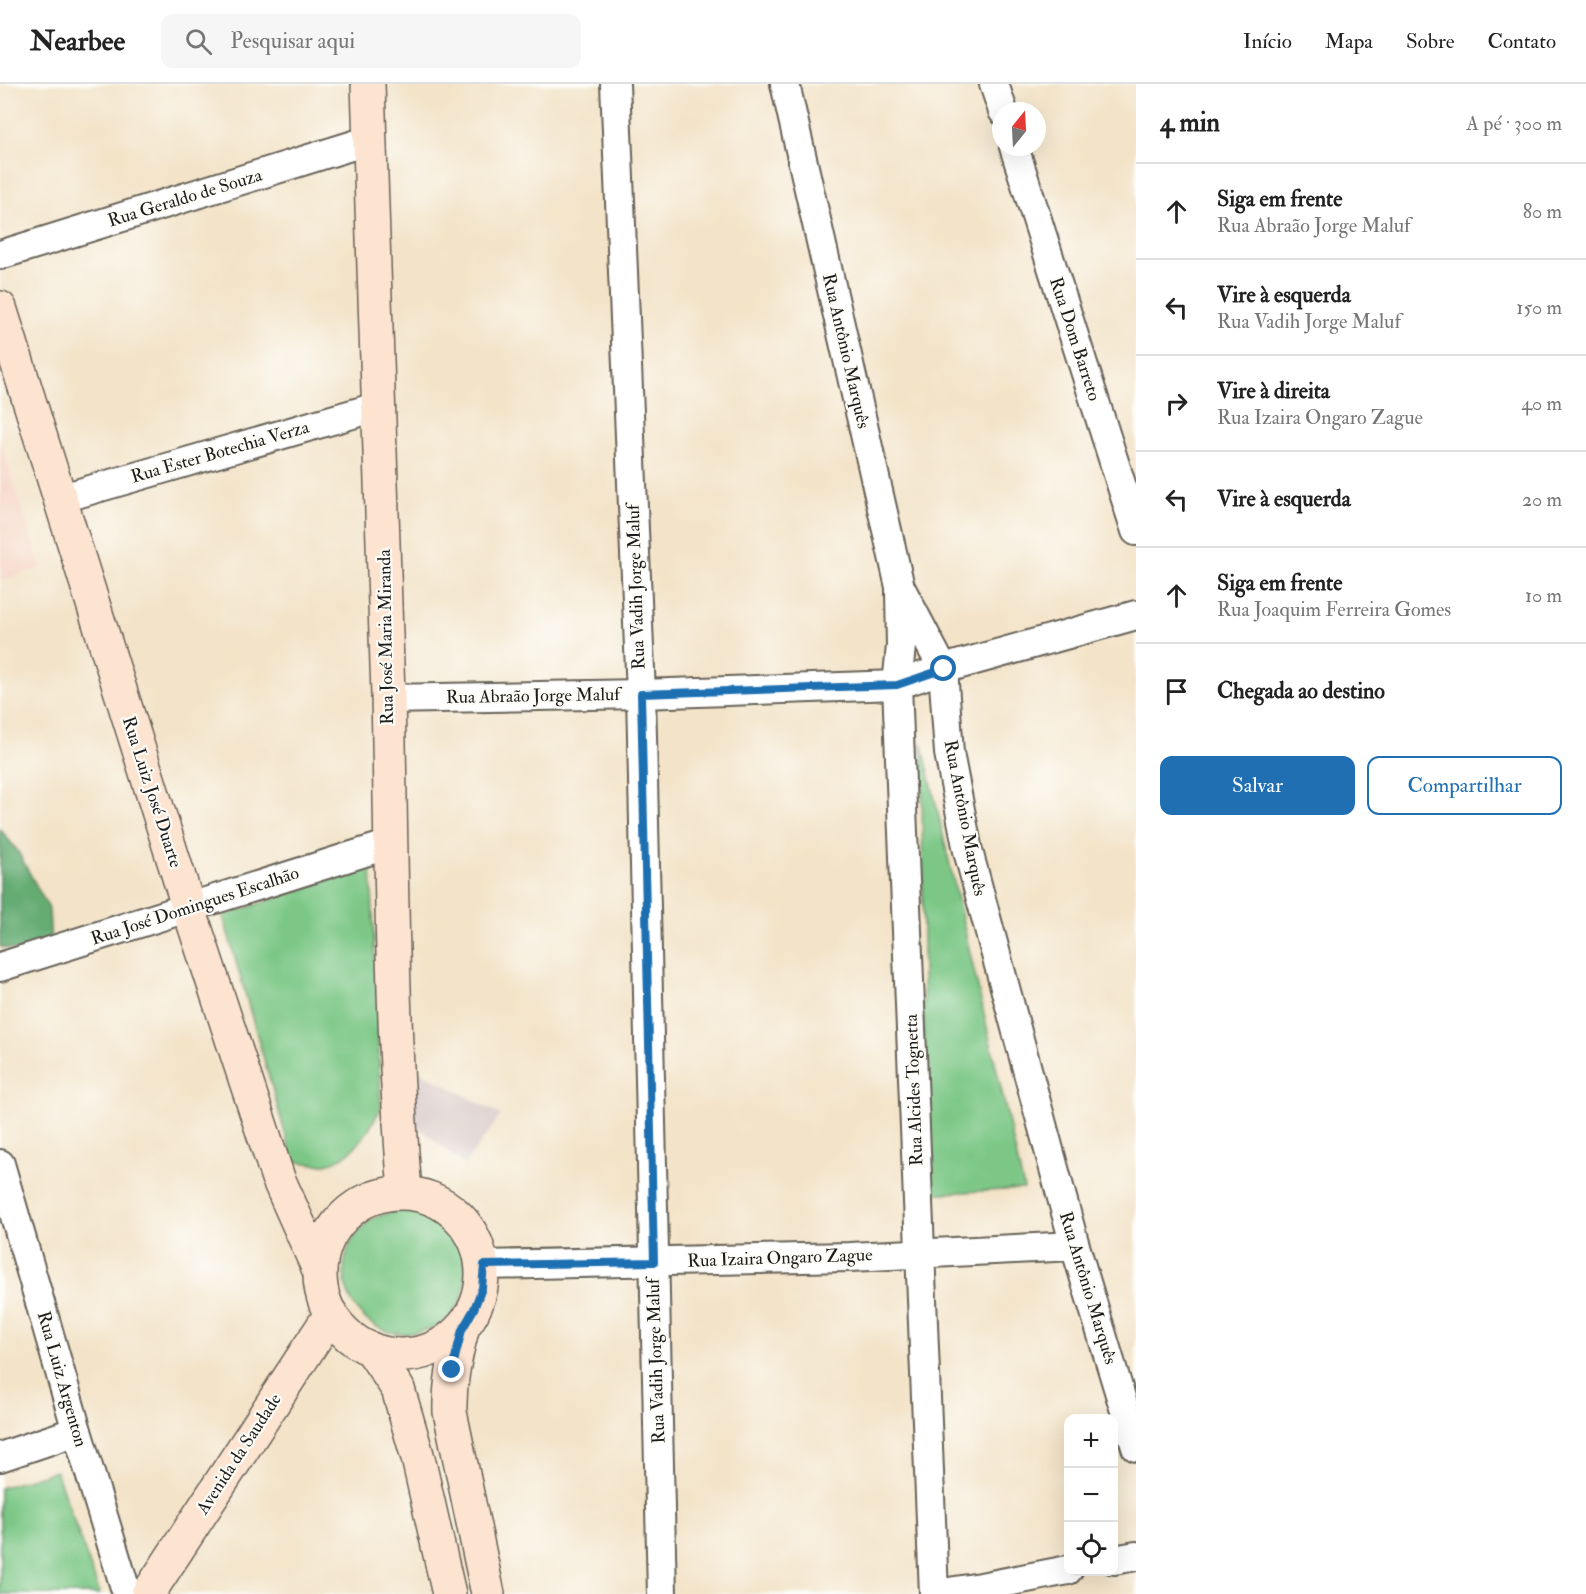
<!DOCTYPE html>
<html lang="pt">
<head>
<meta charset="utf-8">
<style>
  :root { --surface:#fff; --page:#f6f6f6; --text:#222; --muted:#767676; --line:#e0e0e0; --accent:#1f6fb2 }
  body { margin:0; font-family:"IM FELL Double Pica",serif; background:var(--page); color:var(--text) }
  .controls { position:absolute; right:18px; bottom:18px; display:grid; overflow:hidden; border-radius:12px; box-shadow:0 6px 24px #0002 }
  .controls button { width:54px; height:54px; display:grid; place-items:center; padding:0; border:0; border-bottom:2px solid var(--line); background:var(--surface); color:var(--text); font:30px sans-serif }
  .compass { position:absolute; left:992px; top:18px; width:54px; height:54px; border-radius:50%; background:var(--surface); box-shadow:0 6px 24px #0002; rotate:18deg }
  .stop { position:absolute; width:18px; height:18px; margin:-14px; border:4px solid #1f6fb2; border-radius:50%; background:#fff }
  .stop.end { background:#1f6fb2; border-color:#fff; box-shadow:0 2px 6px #0008 }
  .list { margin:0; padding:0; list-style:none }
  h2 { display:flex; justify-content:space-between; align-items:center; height:78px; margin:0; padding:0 24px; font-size:26px }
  h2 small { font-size:20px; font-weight:400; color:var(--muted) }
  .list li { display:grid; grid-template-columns:39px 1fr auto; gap:18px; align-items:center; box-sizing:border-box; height:96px; padding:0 24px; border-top:2px solid var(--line) }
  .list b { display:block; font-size:22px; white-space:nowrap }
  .list p { margin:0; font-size:20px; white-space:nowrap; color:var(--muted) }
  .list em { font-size:20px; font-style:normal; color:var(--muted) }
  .actions { display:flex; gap:12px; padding:18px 24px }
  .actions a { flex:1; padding:14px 0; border:2px solid var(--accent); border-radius:12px; text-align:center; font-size:21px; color:var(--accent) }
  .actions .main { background:var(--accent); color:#fff }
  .icon { flex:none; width:33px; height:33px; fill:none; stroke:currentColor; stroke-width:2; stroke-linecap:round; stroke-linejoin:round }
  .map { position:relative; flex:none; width:1136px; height:1510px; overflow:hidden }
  header { display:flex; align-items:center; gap:36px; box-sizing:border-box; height:84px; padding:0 30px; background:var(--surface); border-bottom:2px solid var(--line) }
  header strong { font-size:28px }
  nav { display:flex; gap:33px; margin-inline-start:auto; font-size:21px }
  .search { width:420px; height:54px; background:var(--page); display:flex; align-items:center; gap:15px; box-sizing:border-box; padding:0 21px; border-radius:12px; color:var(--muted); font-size:22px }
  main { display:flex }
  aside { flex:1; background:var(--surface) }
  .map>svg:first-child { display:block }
  .built { fill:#f5d3c2 }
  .industrial { fill:#d1c0bd }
  .green { fill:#7cc786; stroke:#4c7251; stroke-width:1.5 }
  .forest { fill:#65ac73; stroke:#406448; stroke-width:1.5 }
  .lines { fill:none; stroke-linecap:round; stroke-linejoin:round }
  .street-casing { stroke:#676258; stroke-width:32 }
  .secondary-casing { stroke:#676258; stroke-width:36 }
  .street { stroke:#fff; stroke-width:28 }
  .secondary { stroke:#fde4d1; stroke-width:33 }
  .route { stroke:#1f6fb2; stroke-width:8 }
  .labels { text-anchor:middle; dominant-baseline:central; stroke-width:4.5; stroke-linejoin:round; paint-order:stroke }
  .street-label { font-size:18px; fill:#1c1c1c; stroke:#fdfcf7 }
</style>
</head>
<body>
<header>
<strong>Nearbee</strong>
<div class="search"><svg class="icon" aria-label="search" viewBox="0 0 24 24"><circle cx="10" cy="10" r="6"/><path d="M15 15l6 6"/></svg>Pesquisar aqui</div>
<nav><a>Início</a><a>Mapa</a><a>Sobre</a><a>Contato</a></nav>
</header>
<main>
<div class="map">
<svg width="1136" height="1510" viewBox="0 0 1136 1510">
  <rect width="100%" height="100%" fill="#fdfcf7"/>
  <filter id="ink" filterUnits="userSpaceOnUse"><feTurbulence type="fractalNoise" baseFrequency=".0167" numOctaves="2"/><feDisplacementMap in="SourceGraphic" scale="12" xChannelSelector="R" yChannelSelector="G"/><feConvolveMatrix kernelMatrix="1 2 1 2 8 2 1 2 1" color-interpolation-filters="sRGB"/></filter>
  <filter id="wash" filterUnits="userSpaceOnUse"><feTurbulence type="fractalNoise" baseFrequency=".008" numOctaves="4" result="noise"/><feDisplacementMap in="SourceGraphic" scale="24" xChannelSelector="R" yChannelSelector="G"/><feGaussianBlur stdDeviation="1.35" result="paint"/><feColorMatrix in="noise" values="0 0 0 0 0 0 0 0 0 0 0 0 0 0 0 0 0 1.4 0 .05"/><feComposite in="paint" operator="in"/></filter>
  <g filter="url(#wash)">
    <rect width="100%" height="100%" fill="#f3e3c8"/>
    <!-- built -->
    <path class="built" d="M 0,356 L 41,484 L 0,497 Z"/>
    <!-- industrial -->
    <path class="industrial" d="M 404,979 L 501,1031 L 464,1081 L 416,1041 Z"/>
    <!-- green -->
    <g class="green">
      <path d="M 922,659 L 1024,1105 L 924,1110 Z"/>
      <path d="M 371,782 L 381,1024 C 369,1047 354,1074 326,1080 C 317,1082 303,1078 293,1077 L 223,832 Z"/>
      <path d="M 405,1126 C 417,1128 435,1129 445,1137 C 448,1139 451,1145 453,1148 C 466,1168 469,1186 463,1209 C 460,1224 444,1240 430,1245 C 418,1248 406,1252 394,1249 C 343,1239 326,1172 367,1139 C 378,1130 392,1128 405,1126 Z"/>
      <path d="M 56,1387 L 100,1510 L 0,1510 L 0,1404 Z"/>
    </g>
    <!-- forest -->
    <path class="forest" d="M 0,745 L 17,766 L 49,825 L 51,859 L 32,870 L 0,863 Z"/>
  </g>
  <g filter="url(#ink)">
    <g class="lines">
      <defs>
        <g id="street">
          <path d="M 615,0 L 641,610 L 662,1510"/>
          <path d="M 785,0 L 900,503 L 943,585 L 949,669 L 968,767 L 1075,1162 L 1136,1363"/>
          <path d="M 994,0 L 1003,27"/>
          <path d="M 1014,63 L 1136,447"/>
          <path d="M 0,171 L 370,56"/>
          <path d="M 59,415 L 380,322"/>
          <path d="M 900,508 L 901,562 L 897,601 L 934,1510"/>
          <path d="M 388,615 L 641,610 L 897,601 L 943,585 L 1136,531"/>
          <path d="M 0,883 L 390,760"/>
          <path d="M 0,1080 L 77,1347 L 127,1510"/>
          <path d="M 484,1181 L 850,1173 L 1075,1162"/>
          <path d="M 0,1373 L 77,1347"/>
          <path d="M 1114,1476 L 1136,1472"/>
          <path d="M 936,1510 L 981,1503 L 1068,1486"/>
        </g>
        <g id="secondary">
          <path d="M 368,0 C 376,204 383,408 388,612 C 392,777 391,942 405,1107"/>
          <path d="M 0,224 L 189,825 L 278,1094 L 319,1186"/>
          <circle cx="401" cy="1190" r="81"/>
          <path d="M 462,1246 C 455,1274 449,1299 450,1328 L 488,1510"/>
          <path d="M 371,1265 L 398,1305 L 418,1374 L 449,1510"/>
          <path d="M 148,1510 L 331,1230"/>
        </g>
      </defs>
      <!-- street casing -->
      <use href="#street" class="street-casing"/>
      <!-- secondary casing -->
      <use href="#secondary" class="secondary-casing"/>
      <!-- street -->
      <use href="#street" class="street"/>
      <!-- secondary -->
      <use href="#secondary" class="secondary"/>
    </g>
  </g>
  <g class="lines" filter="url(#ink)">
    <!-- route -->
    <path class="route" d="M 452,1286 L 462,1246 L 474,1225 L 482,1204 L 484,1181 L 654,1178 L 641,610 L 897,601 L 944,585"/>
  </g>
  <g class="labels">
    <!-- street labels -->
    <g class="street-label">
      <text transform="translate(185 114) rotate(-17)">Rua Geraldo de Souza</text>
      <text transform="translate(1075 255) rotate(72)">Rua Dom Barreto</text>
      <text transform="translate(846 267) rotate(77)">Rua Antônio Marquês</text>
      <text transform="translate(220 368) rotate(-16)">Rua Ester Botechia Verza</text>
      <text transform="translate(636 503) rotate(-92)">Rua Vadih Jorge Maluf</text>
      <text transform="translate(386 553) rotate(-91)">Rua José Maria Miranda</text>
      <text transform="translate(533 612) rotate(-1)">Rua Abraão Jorge Maluf</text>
      <text transform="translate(152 708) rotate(72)">Rua Luiz José Duarte</text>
      <text transform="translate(965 734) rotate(79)">Rua Antônio Marquês</text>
      <text transform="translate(195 822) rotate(-18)">Rua José Domingues Escalhão</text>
      <text transform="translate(914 1006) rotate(-92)">Rua Alcides Tognetta</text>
      <text transform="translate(780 1174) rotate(-2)">Rua Izaira Ongaro Zague</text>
      <text transform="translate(1088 1204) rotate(73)">Rua Antônio Marquês</text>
      <text transform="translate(656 1277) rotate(-92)">Rua Vadih Jorge Maluf</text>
      <text transform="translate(62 1295) rotate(74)">Rua Luiz Argenton</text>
      <text transform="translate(239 1370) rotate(-57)">Avenida da Saudade</text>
    </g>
  </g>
</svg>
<div class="controls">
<button>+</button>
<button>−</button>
<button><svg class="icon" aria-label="locate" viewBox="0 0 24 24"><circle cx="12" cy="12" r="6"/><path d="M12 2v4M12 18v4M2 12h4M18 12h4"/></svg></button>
</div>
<svg class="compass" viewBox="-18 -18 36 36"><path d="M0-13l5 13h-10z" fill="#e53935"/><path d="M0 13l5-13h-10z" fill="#767676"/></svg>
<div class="stop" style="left:944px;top:585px"></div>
<div class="stop end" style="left:452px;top:1286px"></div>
</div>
<aside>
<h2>4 min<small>A pé · 300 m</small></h2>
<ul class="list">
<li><svg class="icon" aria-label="ahead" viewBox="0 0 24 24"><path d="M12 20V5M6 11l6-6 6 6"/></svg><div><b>Siga em frente</b><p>Rua Abraão Jorge Maluf</p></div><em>80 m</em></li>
<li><svg class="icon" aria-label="left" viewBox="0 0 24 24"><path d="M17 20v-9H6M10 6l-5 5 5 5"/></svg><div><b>Vire à esquerda</b><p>Rua Vadih Jorge Maluf</p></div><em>150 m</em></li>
<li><svg class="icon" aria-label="right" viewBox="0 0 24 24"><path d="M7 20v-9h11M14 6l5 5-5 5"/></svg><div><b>Vire à direita</b><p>Rua Izaira Ongaro Zague</p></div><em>40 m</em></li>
<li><svg class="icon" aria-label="left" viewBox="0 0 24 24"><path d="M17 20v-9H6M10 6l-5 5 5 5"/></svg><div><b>Vire à esquerda</b></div><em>20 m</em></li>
<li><svg class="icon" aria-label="ahead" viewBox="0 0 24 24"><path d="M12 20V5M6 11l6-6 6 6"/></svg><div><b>Siga em frente</b><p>Rua Joaquim Ferreira Gomes</p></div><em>10 m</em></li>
<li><svg class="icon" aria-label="arrive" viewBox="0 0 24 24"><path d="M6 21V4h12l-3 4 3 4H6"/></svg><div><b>Chegada ao destino</b></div></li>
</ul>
<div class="actions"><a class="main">Salvar</a><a>Compartilhar</a></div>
</aside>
</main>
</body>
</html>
